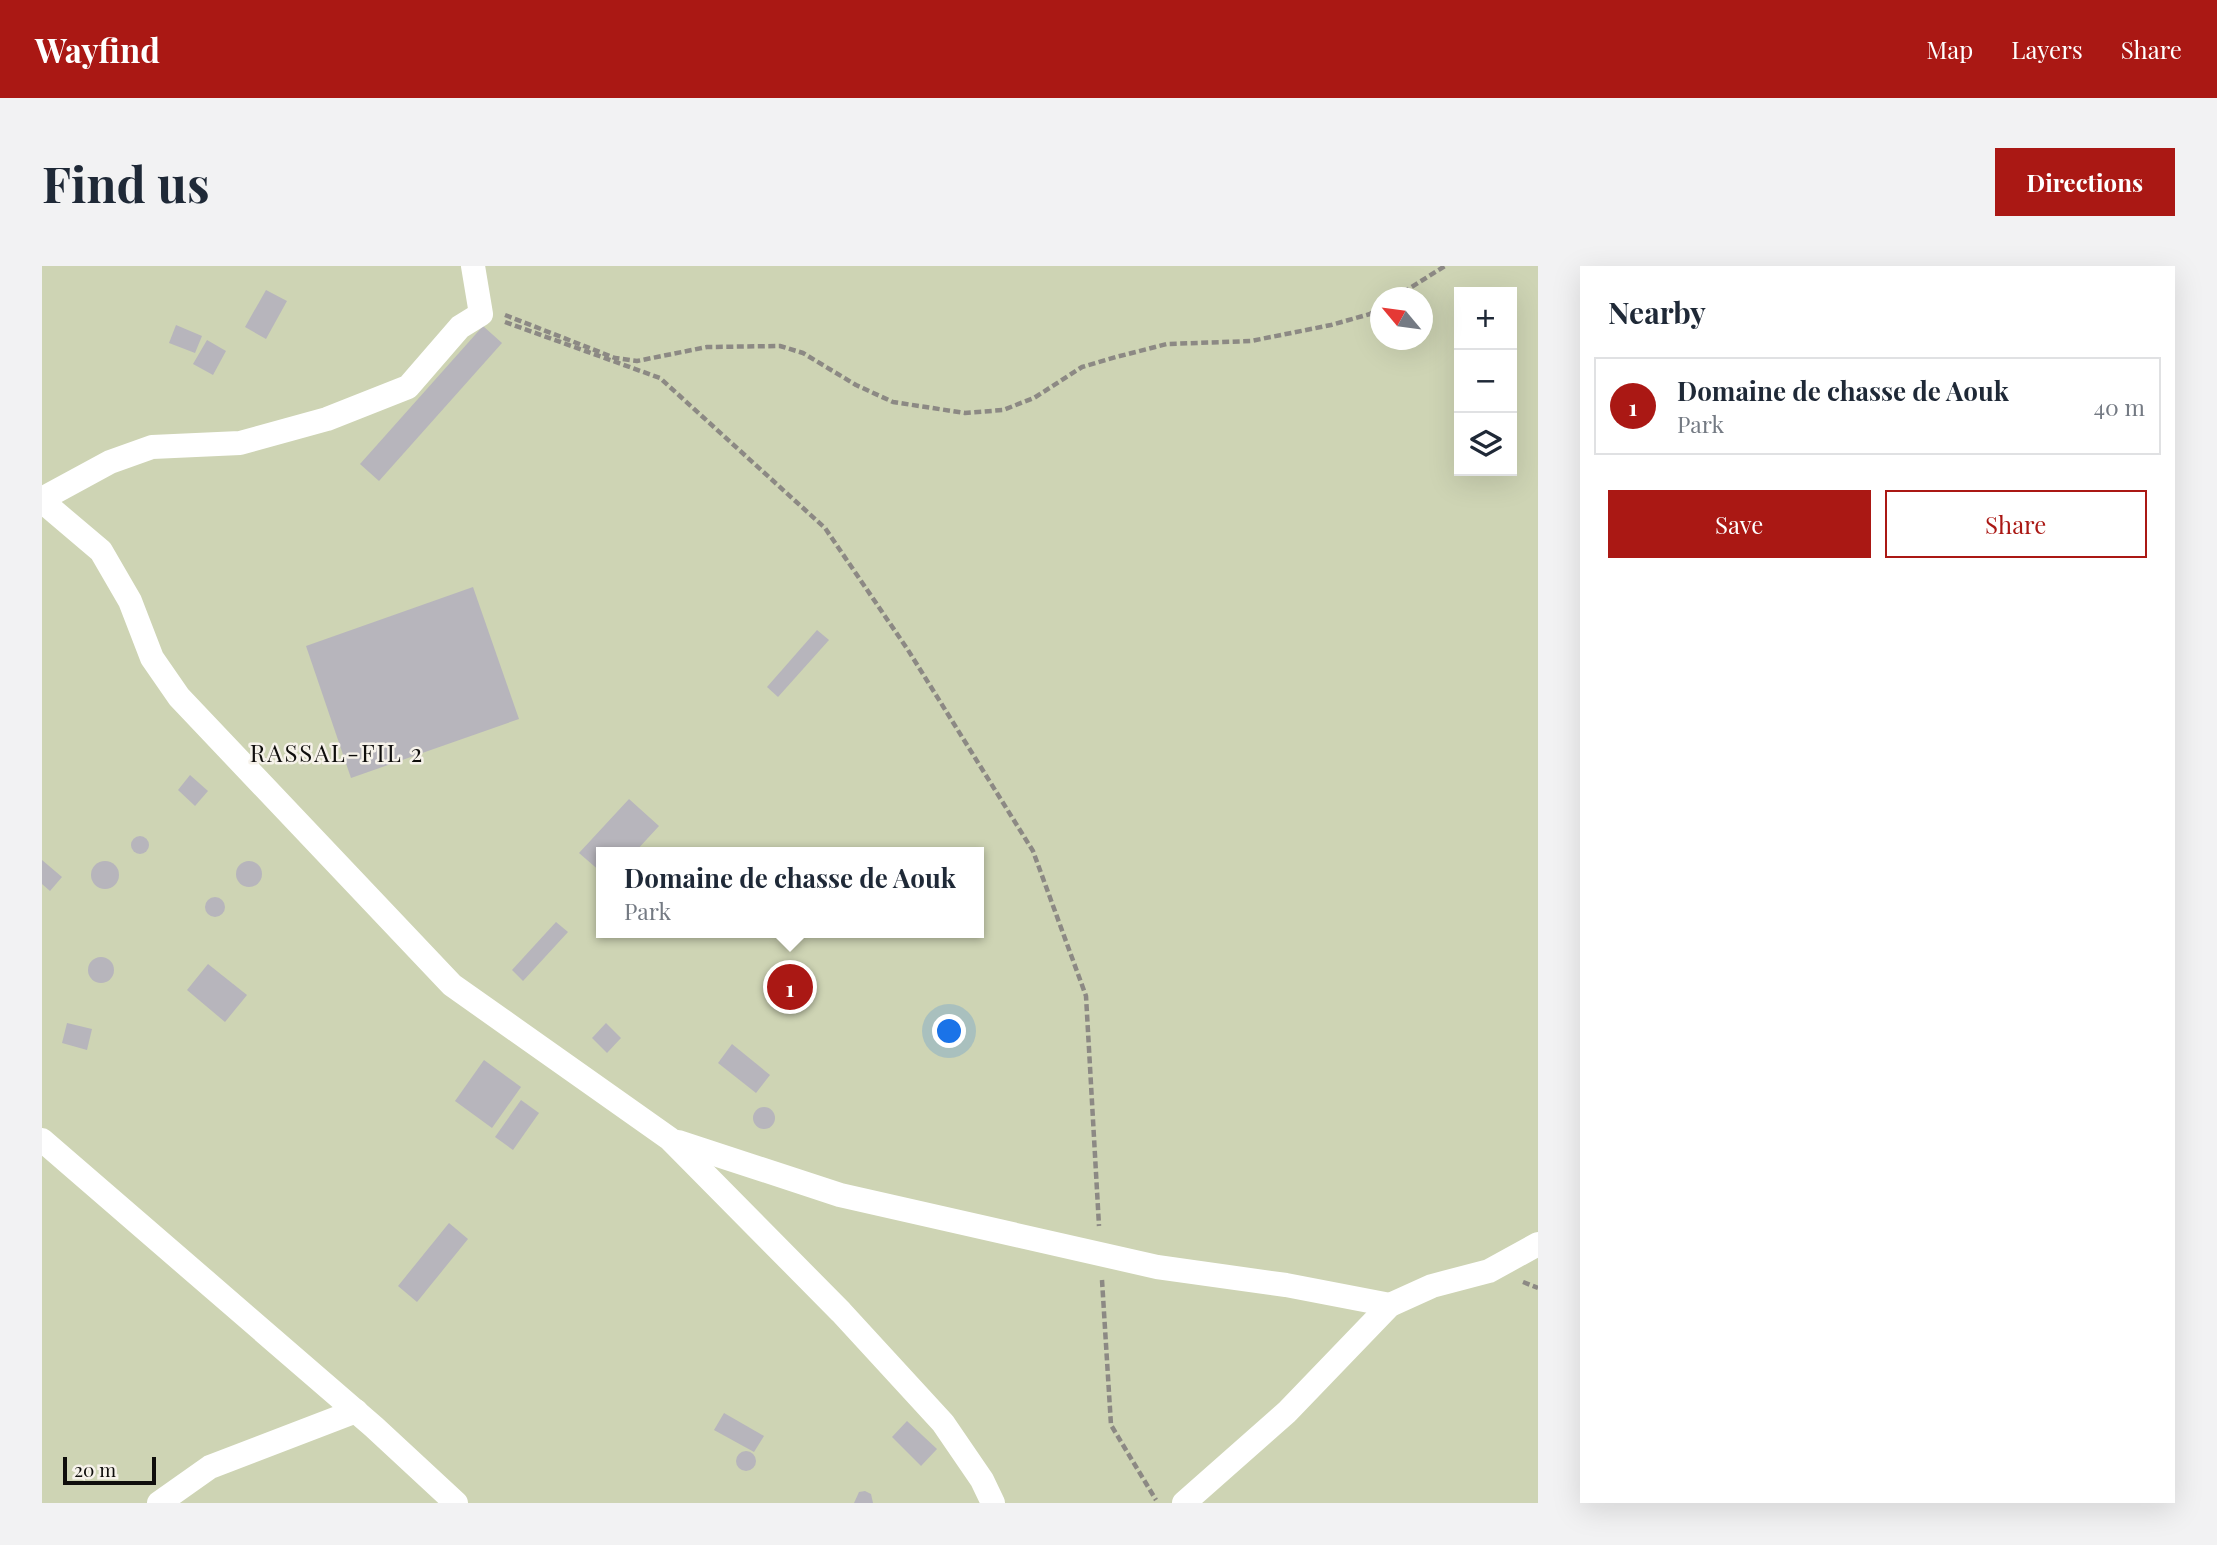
<!DOCTYPE html>
<html lang="en">
<head>
<meta charset="utf-8">
<style>
  :root { --surface:#fff; --page:#f2f2f3; --text:#1f2937; --muted:#747a83; --line:#e0e1e3; --accent:#aa1814 }
  body { margin:0; font-family:"Playfair Display",serif; background:var(--page); color:var(--text) }
  .controls { position:absolute; right:21px; top:21px; display:grid; overflow:hidden; border-radius:0px; box-shadow:0 7px 28px #0002 }
  .controls button { width:63px; height:63px; display:grid; place-items:center; padding:0; border:0; border-bottom:2px solid var(--line); background:var(--surface); color:var(--text); font:35px sans-serif }
  .compass { position:absolute; left:1328px; top:21px; width:63px; height:63px; border-radius:50%; background:var(--surface); box-shadow:0 7px 28px #0002; rotate:299deg }
  .scale { position:absolute; left:21px; bottom:18px; width:93px; box-sizing:border-box; padding-left:7px; border:4px solid #0f0e0c; border-top:0; font-size:19px; line-height:24px; white-space:nowrap; color:#0f0e0c; -webkit-text-stroke:5px #f6f2ea; paint-order:stroke }
  .you { position:absolute; left:908px; top:766px; width:24px; height:24px; margin:-18px; border:5px solid #fff; border-radius:50%; background:#1a73e8; box-shadow:0 0 0 10px #1a73e833 }
  .badge { display:grid; place-items:center; width:46px; height:46px; border-radius:50%; background:var(--accent); color:#fff; font-size:23px; font-weight:700 }
  .pin { position:absolute; translate:-50% -50%; border:4px solid #fff; box-shadow:0 2px 7px #0006 }
  .popup { position:absolute; left:554px; top:581px; width:388px; height:91px; box-sizing:border-box; display:grid; place-content:center; border-radius:0px; background:var(--surface); filter:drop-shadow(0 2px 5px #0005); font-size:23px; white-space:nowrap; color:var(--muted) }
  .popup b { font-size:26px; color:var(--text) }
  .popup::after { content:''; position:absolute; left:50%; top:100%; margin-left:-14px; border:14px solid transparent; border-top-color:var(--surface) }
  .list { margin:0; padding:0; list-style:none }
  h2 { display:flex; justify-content:space-between; align-items:center; height:91px; margin:0; padding:0 28px; font-size:30px }
  h2 small { font-size:23px; font-weight:400; color:var(--muted) }
  .list li { display:grid; grid-template-columns:46px 1fr auto; gap:21px; align-items:center; box-sizing:border-box; height:98px; margin:0 14px 14px; padding:0 14px; border:2px solid var(--line); border-radius:0px }
  .list b { display:block; font-size:26px; white-space:nowrap }
  .list p { margin:0; font-size:23px; white-space:nowrap; color:var(--muted) }
  .list em { font-size:23px; font-style:normal; color:var(--muted) }
  .actions { display:flex; gap:14px; padding:21px 28px }
  .actions a { flex:1; padding:16px 0; border:2px solid var(--accent); border-radius:0px; text-align:center; font-size:24px; color:var(--accent) }
  .actions .main { background:var(--accent); color:#fff }
  .icon { flex:none; width:38px; height:38px; fill:none; stroke:currentColor; stroke-width:2; stroke-linecap:round; stroke-linejoin:round }
  .map { position:relative; flex:none; width:1496px; height:1237px; overflow:hidden; border-radius:0px }
  header { display:flex; align-items:center; gap:42px; box-sizing:border-box; height:98px; padding:0 35px; background:var(--accent); color:#fff }
  header strong { font-size:33px }
  nav { display:flex; gap:38px; margin-inline-start:auto; font-size:24px }
  .intro { display:flex; align-items:center; justify-content:space-between; box-sizing:border-box; height:168px; padding:0 42px }
  h1 { margin:0; font-size:49px }
  .button { padding:18px 32px; border-radius:0px; background:var(--accent); color:#fff; font-size:24px; font-weight:700 }
  main { display:flex; gap:42px; padding:0 42px }
  aside { flex:1; background:var(--surface); border-radius:0px; box-shadow:0 7px 28px #0002 }
  .map>svg:first-child { display:block }
  .green { fill:#ced4b4; fill-rule:evenodd }
  .building { fill:#b7b5bc }
  .lines { fill:none; stroke-linecap:round; stroke-linejoin:round }
  .path { stroke:#8c8984; stroke-width:4.5; stroke-dasharray:7 3.5; stroke-linecap:butt }
  .street { stroke:#fff; stroke-width:24 }
  .labels { text-anchor:middle; dominant-baseline:central; stroke-width:5; stroke-linejoin:round; paint-order:stroke }
  .neighbourhood-label { font-size:24px; letter-spacing:2px; fill:#0f0e0c; stroke:#f6f2ea }
</style>
</head>
<body>
<header>
<strong>Wayfind</strong>
<nav><a>Map</a><a>Layers</a><a>Share</a></nav>
</header>
<div class="intro"><h1>Find us</h1><a class="button">Directions</a></div>
<main>
<div class="map">
<svg width="1496" height="1237" viewBox="0 0 1496 1237">
  <rect width="100%" height="100%" fill="#e9e4dd"/>
  <!-- green -->
  <path class="green" d="M 0,0 L 1496,0 L 1496,1237 L 0,1237 ZM 1417,26 L 1470,26 L 1470,205 L 1417,205 ZM 1338,32 L 1380,32 L 1380,74 L 1338,74 ZM 559,586 L 937,586 L 937,667 L 559,667 Z"/>
  <!-- building -->
  <g class="building">
    <path d="M 224,24 L 245,35 L 224,73 L 203,61 Z"/>
    <path d="M 134,59 L 160,70 L 153,87 L 127,77 Z"/>
    <path d="M 441,60 L 460,77 L 337,215 L 318,198 Z"/>
    <path d="M 165,74 L 184,85 L 171,109 L 151,98 Z"/>
    <path d="M 431,321 L 477,453 L 309,512 L 264,380 Z"/>
    <path d="M 775,364 L 787,374 L 736,431 L 725,421 Z"/>
    <path d="M 148,509 L 166,525 L 153,540 L 136,524 Z"/>
    <path d="M 587,533 L 617,560 L 593,586 L 559,586 L 559,606 L 537,587 Z"/>
    <circle cx="98" cy="579" r="9"/>
    <path d="M 0,594 L 20,611 L 8,625 L 0,618 Z"/>
    <circle cx="207" cy="608" r="13"/>
    <circle cx="63" cy="609" r="14"/>
    <circle cx="173" cy="641" r="10"/>
    <path d="M 514,656 L 526,666 L 481,715 L 470,704 Z"/>
    <circle cx="59" cy="704" r="13"/>
    <path d="M 166,698 L 205,729 L 183,756 L 145,724 Z"/>
    <path d="M 748,709 L 767,723 L 750,746 L 731,731 Z"/>
    <path d="M 25,757 L 50,763 L 45,784 L 20,777 Z"/>
    <path d="M 564,757 L 579,772 L 565,787 L 550,772 Z"/>
    <path d="M 690,778 L 728,809 L 714,827 L 676,797 Z"/>
    <path d="M 442,794 L 479,821 L 450,862 L 413,835 Z"/>
    <path d="M 479,834 L 497,847 L 471,884 L 453,871 Z"/>
    <circle cx="722" cy="852" r="11"/>
    <path d="M 407,957 L 426,973 L 375,1036 L 356,1020 Z"/>
    <path d="M 682,1147 L 722,1170 L 712,1186 L 672,1164 Z"/>
    <path d="M 865,1155 L 895,1183 L 879,1200 L 850,1171 Z"/>
    <circle cx="704" cy="1195" r="10"/>
    <path d="M 823,1225 L 829,1228 L 831,1237 L 812,1237 L 817,1226 Z"/>
  </g>
  <g class="lines">
    <!-- path -->
    <g class="path">
      <path d="M 1352,32 L 1403,0"/>
      <path d="M 463,49 L 573,92 L 595,95 L 665,81 L 738,80 L 761,87 L 814,119 L 851,136 L 923,147 L 961,144 L 992,132 L 1040,101 L 1074,91 L 1125,78 L 1209,75 L 1289,59 L 1328,48 L 1338,41"/>
      <path d="M 463,56 L 618,112 L 783,262 L 866,384 L 991,585 L 1044,730 L 1057,960"/>
      <path d="M 1060,1014 L 1069,1159 L 1114,1234"/>
      <path d="M 1481,1016 L 1496,1022"/>
    </g>
    <!-- street -->
    <g class="street">
      <path d="M 0,233 L 68,196 L 110,181 L 198,177 L 285,153 L 366,121 L 418,61 L 439,48 L 431,0"/>
      <path d="M 0,235 L 59,285 L 88,335 L 110,392 L 137,431 L 410,719 L 628,873 L 799,1046 L 901,1157 L 940,1214 L 951,1237"/>
      <path d="M 0,874 L 332,1161 L 414,1237"/>
      <path d="M 636,876 L 798,929 L 1115,1001 L 1244,1019 L 1348,1039"/>
      <path d="M 117,1237 L 168,1201 L 314,1145"/>
      <path d="M 1142,1237 L 1245,1146 L 1348,1039 L 1390,1020 L 1447,1005 L 1496,978"/>
    </g>
  </g>
  <g class="labels">
    <!-- neighbourhood labels -->
    <g class="neighbourhood-label">
      <text x="295" y="486">RASSAL-FIL 2</text>
    </g>
  </g>
</svg>
<div class="controls">
<button>+</button>
<button>−</button>
<button><svg class="icon" aria-label="layers" viewBox="0 0 24 24"><path d="M12 4l9 5-9 5-9-5zM3 14l9 5 9-5"/></svg></button>
</div>
<svg class="compass" viewBox="-18 -18 36 36"><path d="M0-13l5 13h-10z" fill="#e53935"/><path d="M0 13l5-13h-10z" fill="#747a83"/></svg>
<div class="scale">20 m</div>
<div class="you"></div>
<div class="pin badge" style="left:748px;top:721px">1</div>
<div class="popup"><b>Domaine de chasse de Aouk</b>Park</div>
</div>
<aside>
<h2>Nearby<small></small></h2>
<ul class="list">
<li><span class="badge">1</span><div><b>Domaine de chasse de Aouk</b><p>Park</p></div><em>40 m</em></li>
</ul>
<div class="actions"><a class="main">Save</a><a>Share</a></div>
</aside>
</main>
</body>
</html>
